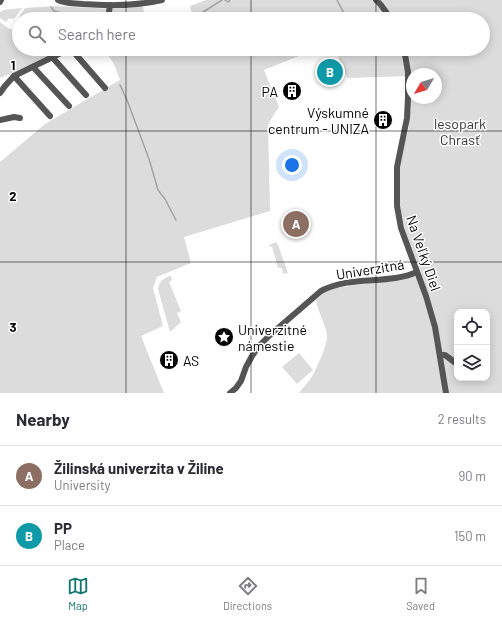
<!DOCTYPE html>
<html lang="en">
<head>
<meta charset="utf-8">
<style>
  :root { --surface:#fff; --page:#f7f7f7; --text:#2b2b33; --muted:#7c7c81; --line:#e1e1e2; --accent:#0f766e }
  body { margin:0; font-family:Barlow,sans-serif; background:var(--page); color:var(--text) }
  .controls { position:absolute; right:12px; bottom:12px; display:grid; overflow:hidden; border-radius:8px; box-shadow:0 2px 10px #0003 }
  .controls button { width:36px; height:36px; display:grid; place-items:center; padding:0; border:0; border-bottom:1px solid var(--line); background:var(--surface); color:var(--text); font:20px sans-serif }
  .compass { position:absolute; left:406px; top:68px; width:36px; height:36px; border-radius:50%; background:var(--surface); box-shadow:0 2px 10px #0003; rotate:232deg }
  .you { position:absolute; left:292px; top:165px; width:14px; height:14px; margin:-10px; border:3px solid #fff; border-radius:50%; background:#1a73e8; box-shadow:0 0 0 6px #1a73e833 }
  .badge { display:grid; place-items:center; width:26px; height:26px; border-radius:50%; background:var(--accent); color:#fff; font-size:13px; font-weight:700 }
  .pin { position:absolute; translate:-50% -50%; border:2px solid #fff; box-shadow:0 1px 4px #0006 }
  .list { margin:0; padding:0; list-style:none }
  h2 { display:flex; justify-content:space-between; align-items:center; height:52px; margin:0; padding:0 16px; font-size:17px }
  h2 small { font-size:13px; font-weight:400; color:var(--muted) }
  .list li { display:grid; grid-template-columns:26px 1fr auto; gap:12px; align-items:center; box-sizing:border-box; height:60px; padding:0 16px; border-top:1px solid var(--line) }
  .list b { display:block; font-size:15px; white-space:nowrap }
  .list p { margin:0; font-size:13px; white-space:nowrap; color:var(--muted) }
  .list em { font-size:13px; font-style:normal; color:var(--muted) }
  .icon { flex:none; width:22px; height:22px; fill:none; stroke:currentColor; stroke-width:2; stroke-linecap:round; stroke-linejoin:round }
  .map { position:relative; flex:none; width:502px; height:393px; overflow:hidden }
  .search { position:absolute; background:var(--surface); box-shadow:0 2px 10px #0003; left:12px; right:12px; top:12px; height:44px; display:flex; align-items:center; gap:10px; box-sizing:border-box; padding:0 14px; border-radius:22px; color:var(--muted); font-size:15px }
  .sheet { height:172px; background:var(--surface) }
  nav { display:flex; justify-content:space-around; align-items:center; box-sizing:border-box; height:56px; border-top:1px solid var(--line); background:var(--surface); font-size:11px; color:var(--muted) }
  nav a { display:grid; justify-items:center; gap:2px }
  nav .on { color:var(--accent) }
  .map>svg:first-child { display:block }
  .green { fill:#dcdcdc; fill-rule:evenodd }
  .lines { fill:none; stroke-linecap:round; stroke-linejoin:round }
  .stream { stroke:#a3a3a3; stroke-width:1.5 }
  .minor { stroke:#555; stroke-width:6 }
  .grid { fill:none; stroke:#000; stroke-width:1; stroke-opacity:0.55 }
  .labels { text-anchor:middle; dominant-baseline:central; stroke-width:3; stroke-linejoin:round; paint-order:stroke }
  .poi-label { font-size:14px; fill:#000; stroke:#fff; text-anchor:end }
  .park-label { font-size:14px; fill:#333; stroke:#fff }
  .street-label { font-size:14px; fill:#000; stroke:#fff }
  .grid-label { font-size:13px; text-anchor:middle; font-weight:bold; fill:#000; stroke:#fff; stroke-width:3; stroke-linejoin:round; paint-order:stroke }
</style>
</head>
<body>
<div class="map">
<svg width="502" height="393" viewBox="0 0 502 393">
  <rect width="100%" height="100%" fill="#fff"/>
  <!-- green -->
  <g class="green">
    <path d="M 206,0 L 502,0 L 502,393 L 299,393 C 303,388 307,383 311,378 C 316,370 328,344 327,335 C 325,323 318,312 316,300 L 328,289 L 421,276 L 421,273 L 405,229 L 399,202 L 400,163 L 409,126 L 409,76 L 347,78 L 335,49 L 483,49 L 483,19 L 192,19 L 193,18 L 190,6 ZM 412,74 L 436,74 L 436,98 L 412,98 ZM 457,312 L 487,312 L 487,378 L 457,378 Z"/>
    <path d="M 55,6 L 115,9 L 143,7 L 145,19 L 21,19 L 19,17 L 25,8 Z"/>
    <path d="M 22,8 L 14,19 L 12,18 L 11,19 L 9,18 L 6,22 L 0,18 L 0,12 L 4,10 Z"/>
    <path d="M 0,22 L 8,28 L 16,31 L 19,28 L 19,49 L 72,49 L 0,78 Z"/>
    <path d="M 104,49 L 316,49 L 264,70 L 279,107 L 274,114 L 268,125 L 270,211 L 184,237 L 191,263 L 157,277 L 153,288 L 163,326 L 141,336 L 164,393 L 0,393 L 0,162 L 45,124 L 120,80 L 114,64 Z"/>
    <path d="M 276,242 L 278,245 L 288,273 L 283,274 L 282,268 L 278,268 L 272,246 L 269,247 L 269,245 Z"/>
    <path d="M 169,276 L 171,276 L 172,280 L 169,282 L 181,311 L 177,313 L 181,322 L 170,332 L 158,289 C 159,282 163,279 169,276 Z"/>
    <path d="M 299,353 L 313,370 L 297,384 L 282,367 Z"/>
  </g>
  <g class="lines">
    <!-- stream -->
    <g class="stream">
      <path d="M 225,0 L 228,2 L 230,0"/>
      <path d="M 337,0 L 347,19"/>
      <path d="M 51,7 L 54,11 L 68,15 L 74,19"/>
      <path d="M 200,14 L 222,0"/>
      <path d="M 120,85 L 127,100 L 149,159 L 158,190 L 165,199 L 176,220"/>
    </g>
    <!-- minor -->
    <g class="minor">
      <path d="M 58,0 C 65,4 74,3 83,4 C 109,6 136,6 162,0"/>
      <path d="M 376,0 L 381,5 L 391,19"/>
      <path d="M 0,2 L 1,0"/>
      <path d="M 108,19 L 110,5"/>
      <path d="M 71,49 L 105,88"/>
      <path d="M 404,49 L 408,72 L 408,97 L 407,118 L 397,167 L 397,206 L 401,228 L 426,296 L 435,327 L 446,393"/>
      <path d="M 52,57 L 86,95"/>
      <path d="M 33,67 L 69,106"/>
      <path d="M 14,76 L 50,116"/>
      <path d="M 0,93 L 5,86 L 14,76 L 69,49"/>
      <path d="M 0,120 L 14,117 L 20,118"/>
      <path d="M 440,355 L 445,355 L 457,364"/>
      <path d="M 230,393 L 236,388 L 241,381 L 246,367 L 252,356 L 259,346 L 270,335 L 321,291 C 350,275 388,285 417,272"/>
    </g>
  </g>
  <!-- grid -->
  <path class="grid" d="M 126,0 L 126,19M 251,0 L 251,19M 376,0 L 376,19M 126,49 L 126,393M 251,49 L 251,393M 376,49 L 376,393M 0,131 L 502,131M 0,262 L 502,262"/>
  <!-- icons -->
  <defs>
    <symbol id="building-disc" viewBox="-11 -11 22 22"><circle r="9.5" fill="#000" stroke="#fff"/><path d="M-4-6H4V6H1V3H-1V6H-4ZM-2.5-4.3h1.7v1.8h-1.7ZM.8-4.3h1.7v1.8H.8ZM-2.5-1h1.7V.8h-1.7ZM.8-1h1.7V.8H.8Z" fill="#fff"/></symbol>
    <symbol id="sight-disc" viewBox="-11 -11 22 22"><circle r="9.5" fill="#000" stroke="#fff"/><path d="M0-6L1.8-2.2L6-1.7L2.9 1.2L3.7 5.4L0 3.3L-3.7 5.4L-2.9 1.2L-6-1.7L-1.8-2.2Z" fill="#fff"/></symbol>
  </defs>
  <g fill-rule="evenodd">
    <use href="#building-disc" x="281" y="80" width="22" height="22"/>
    <use href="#building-disc" x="372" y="109" width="22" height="22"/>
    <use href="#sight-disc" x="213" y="326" width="22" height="22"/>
    <use href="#building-disc" x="158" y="349" width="22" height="22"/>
  </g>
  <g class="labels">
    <!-- poi labels -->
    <g class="poi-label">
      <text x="278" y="91">PA</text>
      <text x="369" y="112">Výskumné<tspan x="369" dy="16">centrum - UNIZA</tspan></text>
      <text x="238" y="329" text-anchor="start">Univerzitné<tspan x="238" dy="16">námestie</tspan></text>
      <text x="183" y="360" text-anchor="start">AS</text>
    </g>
    <!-- park labels -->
    <g class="park-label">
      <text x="460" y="123">lesopark<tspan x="460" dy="16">Chrasť</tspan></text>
    </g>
    <!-- street labels -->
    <g class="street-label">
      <text transform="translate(424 253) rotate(71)">Na Veľký Diel</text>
      <text transform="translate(370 269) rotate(-9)">Univerzitná</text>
    </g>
  </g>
  <g class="grid-label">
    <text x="13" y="70">1</text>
    <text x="13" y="201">2</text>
    <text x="13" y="332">3</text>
  </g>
</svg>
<div class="controls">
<button><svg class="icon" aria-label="locate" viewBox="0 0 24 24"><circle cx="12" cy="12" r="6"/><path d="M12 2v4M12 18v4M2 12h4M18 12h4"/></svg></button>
<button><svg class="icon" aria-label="layers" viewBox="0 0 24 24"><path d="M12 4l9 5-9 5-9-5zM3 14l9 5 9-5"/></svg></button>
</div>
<svg class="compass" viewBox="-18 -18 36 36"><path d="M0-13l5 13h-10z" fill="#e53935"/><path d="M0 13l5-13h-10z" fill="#7c7c81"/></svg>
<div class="you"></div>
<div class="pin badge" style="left:296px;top:224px;background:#8d6e63">A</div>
<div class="pin badge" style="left:330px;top:72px;background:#0f9aa8">B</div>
<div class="search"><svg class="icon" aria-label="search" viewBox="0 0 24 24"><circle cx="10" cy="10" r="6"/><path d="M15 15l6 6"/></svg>Search here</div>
</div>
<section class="sheet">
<h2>Nearby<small>2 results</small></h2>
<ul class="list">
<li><span class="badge" style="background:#8d6e63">A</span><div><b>Žilinská univerzita v Žiline</b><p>University</p></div><em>90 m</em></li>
<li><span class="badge" style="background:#0f9aa8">B</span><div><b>PP</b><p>Place</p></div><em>150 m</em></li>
</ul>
</section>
<nav>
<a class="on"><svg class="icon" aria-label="map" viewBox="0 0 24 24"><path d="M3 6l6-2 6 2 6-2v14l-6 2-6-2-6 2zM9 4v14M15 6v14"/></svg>Map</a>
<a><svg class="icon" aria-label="directions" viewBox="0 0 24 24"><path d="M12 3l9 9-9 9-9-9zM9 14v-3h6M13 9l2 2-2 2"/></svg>Directions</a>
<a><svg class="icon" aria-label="saved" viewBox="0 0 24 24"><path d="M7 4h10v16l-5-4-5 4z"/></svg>Saved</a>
</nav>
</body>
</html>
